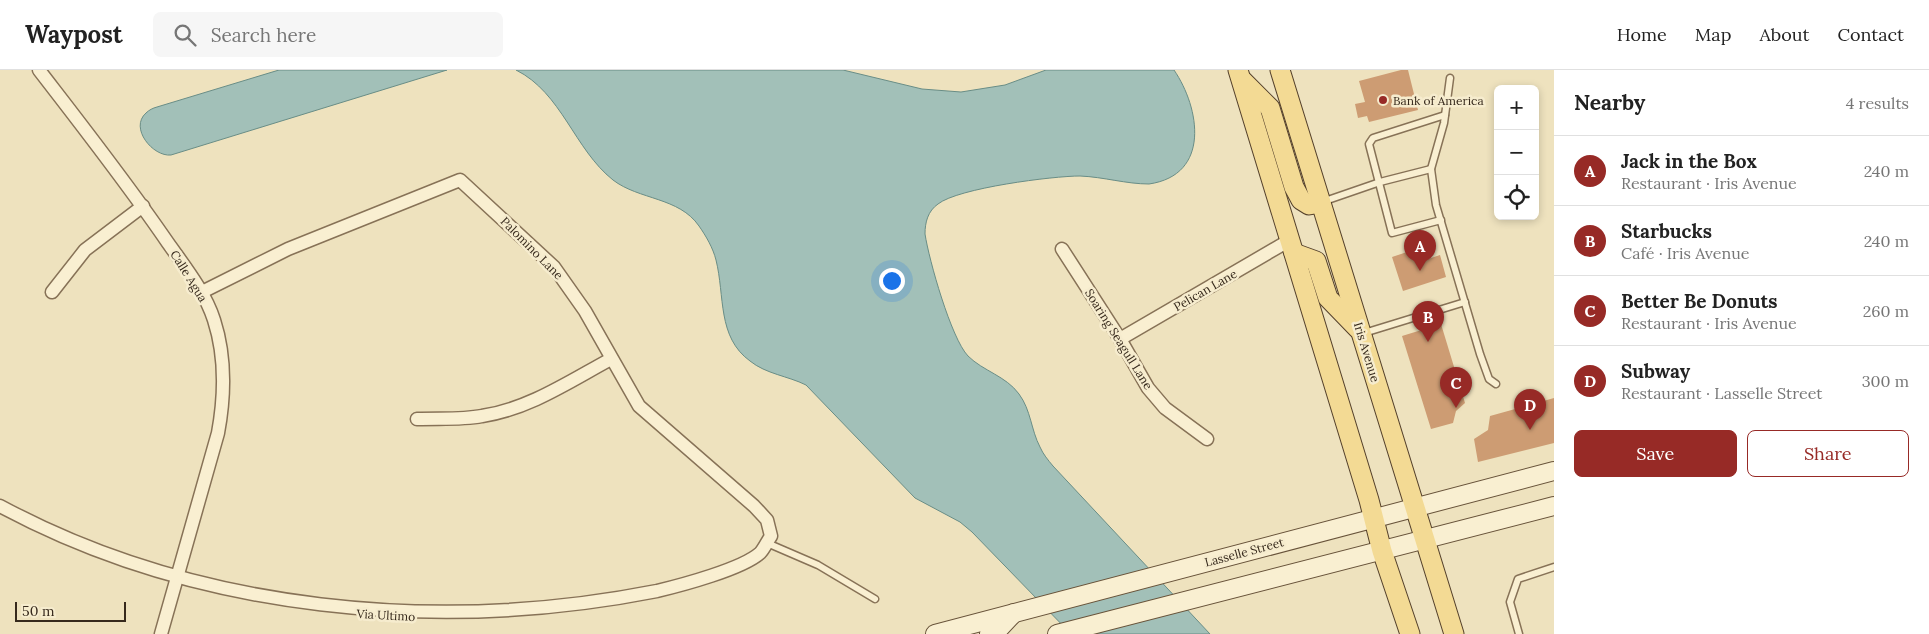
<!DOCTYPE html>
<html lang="en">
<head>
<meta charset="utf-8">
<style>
  :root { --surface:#fff; --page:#f6f6f6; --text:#222; --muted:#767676; --line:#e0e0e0; --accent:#972a26 }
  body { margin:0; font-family:Lora,serif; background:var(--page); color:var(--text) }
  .controls { position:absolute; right:15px; top:15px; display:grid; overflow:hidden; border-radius:8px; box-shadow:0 2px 8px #0003 }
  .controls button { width:45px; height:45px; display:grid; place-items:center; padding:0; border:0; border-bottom:1px solid var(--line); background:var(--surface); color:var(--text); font:25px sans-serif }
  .scale { position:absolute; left:15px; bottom:12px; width:111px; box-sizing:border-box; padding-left:5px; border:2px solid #36291c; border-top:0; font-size:14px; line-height:18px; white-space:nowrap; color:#36291c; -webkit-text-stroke:4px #f6ecce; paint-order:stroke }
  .you { position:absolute; left:891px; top:210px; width:18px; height:18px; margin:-12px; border:4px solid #fff; border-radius:50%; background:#1a73e8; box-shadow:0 0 0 8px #1a73e833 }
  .badge { display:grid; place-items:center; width:32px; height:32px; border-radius:50%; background:var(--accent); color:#fff; font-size:16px; font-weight:700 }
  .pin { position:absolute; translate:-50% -41px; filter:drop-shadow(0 1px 2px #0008) }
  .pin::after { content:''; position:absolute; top:26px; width:18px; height:15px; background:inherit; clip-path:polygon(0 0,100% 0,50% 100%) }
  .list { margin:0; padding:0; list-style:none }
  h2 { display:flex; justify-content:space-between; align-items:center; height:65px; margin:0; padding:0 20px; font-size:21px }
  h2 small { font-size:16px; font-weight:400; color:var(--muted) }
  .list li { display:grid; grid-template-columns:32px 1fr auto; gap:15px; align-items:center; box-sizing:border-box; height:70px; padding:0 20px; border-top:1px solid var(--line) }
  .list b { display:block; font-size:19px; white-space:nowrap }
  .list p { margin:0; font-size:16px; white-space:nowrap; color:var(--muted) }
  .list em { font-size:16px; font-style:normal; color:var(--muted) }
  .actions { display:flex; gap:10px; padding:15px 20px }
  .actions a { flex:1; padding:11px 0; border:1px solid var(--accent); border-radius:8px; text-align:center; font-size:18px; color:var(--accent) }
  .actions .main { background:var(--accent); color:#fff }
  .icon { flex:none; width:28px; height:28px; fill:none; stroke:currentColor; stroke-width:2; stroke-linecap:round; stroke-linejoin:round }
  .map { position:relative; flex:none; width:1554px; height:564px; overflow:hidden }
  header { display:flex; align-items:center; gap:30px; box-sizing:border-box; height:70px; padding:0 25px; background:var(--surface); border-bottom:1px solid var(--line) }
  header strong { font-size:24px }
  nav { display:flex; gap:28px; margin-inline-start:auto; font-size:18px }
  .search { width:350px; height:45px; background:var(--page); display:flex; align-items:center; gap:12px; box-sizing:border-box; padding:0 18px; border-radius:8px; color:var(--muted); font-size:19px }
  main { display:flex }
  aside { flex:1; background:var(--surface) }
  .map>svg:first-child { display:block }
  .water { fill:#a2c0b8; stroke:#698d86 }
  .building { fill:#cd9c73 }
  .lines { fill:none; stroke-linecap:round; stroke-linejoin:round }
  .service-casing { stroke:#877257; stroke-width:9 }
  .minor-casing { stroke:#877257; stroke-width:15 }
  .secondary-casing { stroke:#68533a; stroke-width:20 }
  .primary-casing { stroke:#54402b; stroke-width:21 }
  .service { stroke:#f9efd1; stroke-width:6 }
  .minor { stroke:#f9efd1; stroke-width:12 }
  .secondary { stroke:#f9efd1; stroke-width:18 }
  .primary { stroke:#f3da94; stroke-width:19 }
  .poi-dot { fill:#972a26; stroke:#f6ecce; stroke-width:2 }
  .labels { text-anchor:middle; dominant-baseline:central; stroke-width:5; stroke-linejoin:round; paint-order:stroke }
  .poi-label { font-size:12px; fill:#36291c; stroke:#f6ecce; text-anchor:start }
  .street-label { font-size:12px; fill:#36291c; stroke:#f6ecce }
</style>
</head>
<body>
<header>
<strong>Waypost</strong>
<div class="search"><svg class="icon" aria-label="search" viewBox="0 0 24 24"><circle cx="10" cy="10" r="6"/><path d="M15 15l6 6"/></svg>Search here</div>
<nav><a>Home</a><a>Map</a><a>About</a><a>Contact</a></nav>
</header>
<main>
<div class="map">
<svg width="1554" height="564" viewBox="0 0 1554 564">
  <rect width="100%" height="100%" fill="#eee2be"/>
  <!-- water -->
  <g class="water">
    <path d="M 279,0 L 447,0 L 171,85 C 153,87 129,58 146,43 C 149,40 153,38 157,37 Z"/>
    <path d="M 516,0 L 843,0 L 922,19 L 961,22 L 1005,15 L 1046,0 L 1174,0 C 1200,38 1211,105 1149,114 C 1126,114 1104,107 1080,106 C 1053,106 958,118 938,134 C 928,141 925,152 925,164 C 929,190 951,268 968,286 C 983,301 1006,306 1019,324 C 1031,340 1031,360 1040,377 C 1043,384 1048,390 1053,396 L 1210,564 L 1071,564 L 972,462 L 960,452 L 915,428 L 806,315 C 788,306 766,304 750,291 C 717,267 725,226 716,190 C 713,178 706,166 699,156 C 679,127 639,130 613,110 C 574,79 562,23 516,0 Z"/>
  </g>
  <!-- building -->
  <g class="building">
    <path d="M 1401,0 L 1408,0 L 1418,40 L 1369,52 L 1367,46 L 1358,48 L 1355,34 L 1365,32 L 1359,11 Z"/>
    <path d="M 1422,177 L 1425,190 L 1440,185 L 1446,207 L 1403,221 L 1392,187 Z"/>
    <path d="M 1441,254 L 1465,333 L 1456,341 L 1453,353 L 1431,359 L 1402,266 Z"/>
    <path d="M 1554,328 L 1554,373 L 1478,392 L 1474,369 L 1488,360 L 1490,346 Z"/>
  </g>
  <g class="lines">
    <defs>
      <g id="service">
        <path d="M 1450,8 L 1444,53 L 1431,99 L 1436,135 L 1480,284 L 1489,309 L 1496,314"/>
        <path d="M 1322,132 L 1380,112 L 1431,99"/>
        <path d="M 1441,150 L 1392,163 L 1369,74 L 1373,68 L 1445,45"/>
        <path d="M 1364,263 L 1465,232"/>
        <path d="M 767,473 L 818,495 L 875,529"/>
        <path d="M 1519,564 L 1510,532 L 1518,509 L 1554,497"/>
      </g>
      <g id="minor">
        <path d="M 39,0 C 83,57 127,113 168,173 C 185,197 205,222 214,250 C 226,287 225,325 218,363 L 161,564"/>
        <path d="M 1062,179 L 1120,269 L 1148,318 L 1165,338 L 1207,369"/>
        <path d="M 52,222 L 85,180 L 143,136"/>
        <path d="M 1120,269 L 1290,170"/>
        <path d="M 417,349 C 439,348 461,350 482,346 C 529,339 570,311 611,289"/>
        <path d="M 0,436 C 197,542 439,564 657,521 C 682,515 742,499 760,483 C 764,479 767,472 771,466 L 767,450 L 754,436 L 639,336 L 585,241 L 554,197 L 460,110 L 288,179 L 202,222"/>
      </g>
      <g id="secondary">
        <path d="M 935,564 L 1554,401"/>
        <path d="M 989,564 L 997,561 L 1014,543"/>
        <path d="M 1057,564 L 1554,436"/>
      </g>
      <g id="primary">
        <path d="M 1238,0 L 1369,430 L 1382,481 L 1410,564"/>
        <path d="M 1280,0 L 1454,564"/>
        <path d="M 1243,11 L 1270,38 L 1294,117 L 1301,130 L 1309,135 L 1321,133"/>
        <path d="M 1294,183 L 1316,191 L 1328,228 L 1358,259"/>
      </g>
    </defs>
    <!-- service casing -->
    <use href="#service" class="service-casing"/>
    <!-- minor casing -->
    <use href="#minor" class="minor-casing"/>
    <!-- secondary casing -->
    <use href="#secondary" class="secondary-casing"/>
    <!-- primary casing -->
    <use href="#primary" class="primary-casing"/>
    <!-- service -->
    <use href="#service" class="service"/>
    <!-- minor -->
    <use href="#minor" class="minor"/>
    <!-- secondary -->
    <use href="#secondary" class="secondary"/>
    <!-- primary -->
    <use href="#primary" class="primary"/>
  </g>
  <!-- markers -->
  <circle class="poi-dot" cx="1383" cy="30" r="5"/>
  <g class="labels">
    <!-- poi labels -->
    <g class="poi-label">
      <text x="1393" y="30">Bank of America</text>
    </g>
    <!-- street labels -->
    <g class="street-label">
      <text transform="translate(532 178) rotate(45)">Palomino Lane</text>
      <text transform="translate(189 206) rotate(58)">Calle Agua</text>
      <text transform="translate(1205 220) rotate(-30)">Pelican Lane</text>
      <text transform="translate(1119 269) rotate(58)">Soaring Seagull Lane</text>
      <text transform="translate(1367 282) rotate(73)">Iris Avenue</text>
      <text transform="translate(1244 482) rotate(-15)">Lasselle Street</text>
      <text transform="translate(386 545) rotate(3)">Via Ultimo</text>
    </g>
  </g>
</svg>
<div class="controls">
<button>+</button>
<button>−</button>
<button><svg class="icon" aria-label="locate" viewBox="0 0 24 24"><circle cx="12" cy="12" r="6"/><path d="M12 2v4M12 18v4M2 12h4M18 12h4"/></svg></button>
</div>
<div class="scale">50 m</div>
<div class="you"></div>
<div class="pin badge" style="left:1420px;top:201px">A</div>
<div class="pin badge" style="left:1428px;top:272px">B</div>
<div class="pin badge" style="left:1456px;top:338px">C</div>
<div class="pin badge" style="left:1530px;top:360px">D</div>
</div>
<aside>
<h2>Nearby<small>4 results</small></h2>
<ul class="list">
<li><span class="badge">A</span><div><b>Jack in the Box</b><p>Restaurant · Iris Avenue</p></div><em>240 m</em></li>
<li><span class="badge">B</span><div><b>Starbucks</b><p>Café · Iris Avenue</p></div><em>240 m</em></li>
<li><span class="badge">C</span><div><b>Better Be Donuts</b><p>Restaurant · Iris Avenue</p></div><em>260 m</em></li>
<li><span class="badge">D</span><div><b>Subway</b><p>Restaurant · Lasselle Street</p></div><em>300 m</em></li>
</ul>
<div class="actions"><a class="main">Save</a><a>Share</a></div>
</aside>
</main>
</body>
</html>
